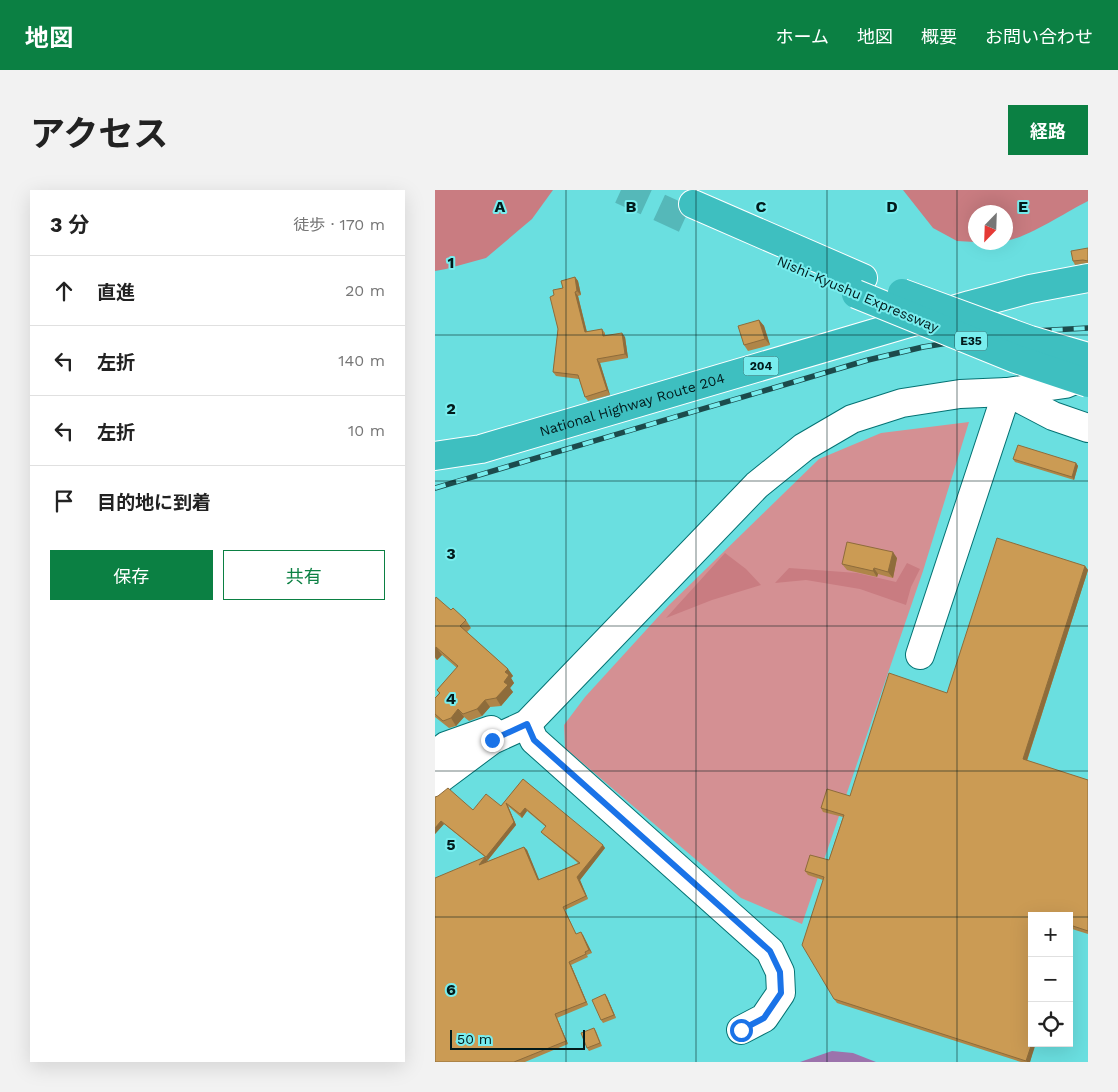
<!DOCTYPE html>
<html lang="ja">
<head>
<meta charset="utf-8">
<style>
  :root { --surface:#fff; --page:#f2f2f2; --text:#222; --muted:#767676; --line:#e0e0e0; --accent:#0b8043 }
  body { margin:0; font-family:"Work Sans","Noto Sans JP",sans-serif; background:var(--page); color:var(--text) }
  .controls { position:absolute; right:15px; bottom:15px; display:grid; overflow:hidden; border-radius:0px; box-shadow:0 5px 20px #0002 }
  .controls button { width:45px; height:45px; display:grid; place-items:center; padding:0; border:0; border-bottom:1px solid var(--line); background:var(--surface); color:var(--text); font:25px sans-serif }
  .compass { position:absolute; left:533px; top:15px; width:45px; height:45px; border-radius:50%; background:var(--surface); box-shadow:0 5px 20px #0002; rotate:203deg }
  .scale { position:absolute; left:15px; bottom:12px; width:135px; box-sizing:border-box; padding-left:5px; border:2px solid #021a1b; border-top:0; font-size:14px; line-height:18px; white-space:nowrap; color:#021a1b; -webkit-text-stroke:4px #78edee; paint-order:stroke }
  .stop { position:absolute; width:15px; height:15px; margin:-11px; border:4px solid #1a73e8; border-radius:50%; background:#fff }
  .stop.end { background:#1a73e8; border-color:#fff; box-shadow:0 1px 5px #0008 }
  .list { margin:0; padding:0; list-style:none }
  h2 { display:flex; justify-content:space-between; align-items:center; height:65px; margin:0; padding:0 20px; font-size:21px }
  h2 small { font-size:16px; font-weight:400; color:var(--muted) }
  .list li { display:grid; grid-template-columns:32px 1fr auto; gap:15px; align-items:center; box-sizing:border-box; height:70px; padding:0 20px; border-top:1px solid var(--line) }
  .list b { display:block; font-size:19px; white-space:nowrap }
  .list em { font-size:16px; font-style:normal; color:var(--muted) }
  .actions { display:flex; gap:10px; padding:15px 20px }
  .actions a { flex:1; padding:11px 0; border:1px solid var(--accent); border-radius:0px; text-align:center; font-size:18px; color:var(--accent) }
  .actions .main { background:var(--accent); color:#fff }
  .icon { flex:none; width:28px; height:28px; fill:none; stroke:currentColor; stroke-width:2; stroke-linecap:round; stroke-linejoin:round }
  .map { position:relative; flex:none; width:653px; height:872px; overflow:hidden; border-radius:0px }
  header { display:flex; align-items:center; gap:30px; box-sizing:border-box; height:70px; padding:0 25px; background:var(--accent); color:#fff }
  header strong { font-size:24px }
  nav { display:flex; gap:28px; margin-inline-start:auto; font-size:18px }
  .intro { display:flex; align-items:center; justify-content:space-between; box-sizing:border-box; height:120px; padding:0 30px }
  h1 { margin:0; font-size:35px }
  .button { padding:12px 22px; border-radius:0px; background:var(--accent); color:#fff; font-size:18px; font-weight:700 }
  main { display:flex; gap:30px; padding:0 30px }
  aside { flex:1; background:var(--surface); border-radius:0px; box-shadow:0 5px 20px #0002 }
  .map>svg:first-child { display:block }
  .green { fill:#d49093 }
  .forest { fill:#c97c81 }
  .water { fill:#9c73ac }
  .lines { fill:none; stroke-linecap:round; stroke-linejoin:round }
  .highway-tunnel { stroke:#55b8b9; stroke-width:28; stroke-dasharray:28 14; stroke-linecap:butt }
  .minor-casing { stroke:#047273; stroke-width:30 }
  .highway-casing { stroke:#fff; stroke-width:30 }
  .minor { stroke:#fff; stroke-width:28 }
  .highway { stroke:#3ebfc0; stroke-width:28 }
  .rail-casing { stroke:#1c4b4c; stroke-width:5.5 }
  .rail { stroke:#78edee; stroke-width:4; stroke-dasharray:11; stroke-linecap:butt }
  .highway-bridge-casing { stroke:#fff; stroke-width:30; stroke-linecap:butt }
  .highway-bridge { stroke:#3ebfc0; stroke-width:28 }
  .wall { fill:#af8548; fill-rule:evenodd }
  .shaded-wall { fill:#8e6c3b }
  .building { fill:#cb9b54; stroke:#8e6c3b }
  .route { stroke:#1a73e8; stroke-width:6 }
  .grid { fill:none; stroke:#021a1b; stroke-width:1; stroke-opacity:0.55 }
  .labels { text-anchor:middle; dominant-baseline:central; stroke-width:4; stroke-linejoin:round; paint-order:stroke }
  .shield { fill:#78edee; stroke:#25595a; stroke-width:1 }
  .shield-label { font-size:12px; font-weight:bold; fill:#021a1b }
  .street-label { font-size:14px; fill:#021a1b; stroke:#78edee }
  .grid-label { font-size:16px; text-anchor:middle; font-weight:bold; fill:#021a1b; stroke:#78edee; stroke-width:4; stroke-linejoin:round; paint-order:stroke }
</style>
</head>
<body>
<header>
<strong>地図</strong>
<nav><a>ホーム</a><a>地図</a><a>概要</a><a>お問い合わせ</a></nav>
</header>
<div class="intro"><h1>アクセス</h1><a class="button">経路</a></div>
<main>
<aside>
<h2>3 分<small>徒歩 · 170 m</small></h2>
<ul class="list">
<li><svg class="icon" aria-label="ahead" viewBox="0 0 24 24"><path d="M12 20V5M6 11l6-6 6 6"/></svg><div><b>直進</b></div><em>20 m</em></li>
<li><svg class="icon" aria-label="left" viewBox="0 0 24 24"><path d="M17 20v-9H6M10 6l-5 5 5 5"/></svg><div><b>左折</b></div><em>140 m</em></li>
<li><svg class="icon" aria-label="left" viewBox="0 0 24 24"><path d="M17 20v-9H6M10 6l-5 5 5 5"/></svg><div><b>左折</b></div><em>10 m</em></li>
<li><svg class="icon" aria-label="arrive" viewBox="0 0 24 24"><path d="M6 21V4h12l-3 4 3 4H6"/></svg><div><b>目的地に到着</b></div></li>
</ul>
<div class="actions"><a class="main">保存</a><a>共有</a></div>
</aside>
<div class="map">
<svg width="653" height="872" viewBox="0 0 653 872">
  <rect width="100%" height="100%" fill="#6adfe0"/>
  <!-- green -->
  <path class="green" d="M 534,232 L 488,381 L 367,734 L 306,708 L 130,558 L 129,535 L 150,507 L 233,416 L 384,269 L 446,243 Z"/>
  <!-- forest -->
  <g class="forest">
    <path d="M 0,0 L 118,0 L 97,29 L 51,68 L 11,79 L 0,81 Z"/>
    <path d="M 468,0 L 653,0 L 653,11 C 631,22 594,47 571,51 L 570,22 L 540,22 L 540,52 L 522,51 L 498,38 Z"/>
    <path d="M 290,363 L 311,379 L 326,395 L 277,410 L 231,428 Z"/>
    <path d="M 472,373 L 485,379 L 476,397 L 471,415 L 425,399 L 371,390 L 340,393 L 354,378 L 422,383 L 461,392 Z"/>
  </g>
  <!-- water -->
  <path class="water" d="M 397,861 L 418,863 L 441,872 L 365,872 Z"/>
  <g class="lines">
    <!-- highway-tunnel -->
    <path class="highway-tunnel" d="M 186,0 L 252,30"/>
    <defs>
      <g id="minor">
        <path d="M 572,202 L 618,226 L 653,238"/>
        <path d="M 485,465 L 572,202"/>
        <path d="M 92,534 L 99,550 L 335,761 L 345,782 L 346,803 L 329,828 L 306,840"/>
        <path d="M 0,564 L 11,556 L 56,540"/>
        <path d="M 0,595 L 6,588 L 57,550 L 92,534 L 322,295 L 369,257 L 417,229 L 467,213 L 525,204 L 572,202 L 630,194 L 652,185"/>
      </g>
      <g id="highway">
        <path d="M 258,14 L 428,88"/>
        <path id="s1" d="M 0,266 L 46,259 L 535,115 L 595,99 L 653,88"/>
      </g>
    </defs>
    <!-- minor casing -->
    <use href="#minor" class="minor-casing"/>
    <!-- highway casing -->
    <use href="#highway" class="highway-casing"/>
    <!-- minor -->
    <use href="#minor" class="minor"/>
    <!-- highway -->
    <use href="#highway" class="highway"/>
    <defs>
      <path id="rail" d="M 0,298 L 433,170 L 488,157 L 581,142 L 653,138"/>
    </defs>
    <!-- rail casing -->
    <use href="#rail" class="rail-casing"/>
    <!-- rail -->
    <use href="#rail" class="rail"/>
    <defs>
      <g id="highway-bridge">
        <path d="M 467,103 L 595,150 L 653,167"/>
        <path d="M 421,104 L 581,169 L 653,193"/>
      </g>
    </defs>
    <!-- highway-bridge casing -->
    <use href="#highway-bridge" class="highway-bridge-casing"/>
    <!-- highway-bridge -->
    <use href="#highway-bridge" class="highway-bridge"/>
  </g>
  <!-- wall -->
  <g class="wall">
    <path d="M 653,58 L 653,73 L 651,73 L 640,75 L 638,71 Z"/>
    <path d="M 140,87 L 143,91 L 146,105 L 143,106 L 152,142 L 167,139 L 170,143 L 170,145 L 190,147 L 193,168 L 165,173 L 175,205 L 153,211 L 150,207 L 144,189 L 121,186 L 118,182 L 123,139 L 119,105 Z"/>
    <path d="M 324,130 L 329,136 L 335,155 L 313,161 L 309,155 Z"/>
    <path d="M 578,269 L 641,273 L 643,276 L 639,290 L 580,272 Z"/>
    <path d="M 462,368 L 458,388 L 443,384 L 442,387 L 412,380 L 407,374 Z"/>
    <path d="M 650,376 L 653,380 L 592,571 L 653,590 L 653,744 L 637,739 L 634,749 L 634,726 L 595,872 L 586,872 L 402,813 L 399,809 L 388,690 L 373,685 L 370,681 L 394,670 L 408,627 L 388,622 L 386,618 L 415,606 L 512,503 Z"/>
    <path d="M 0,409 L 31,430 L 36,438 L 32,442 L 73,479 L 78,486 L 76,488 L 79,493 L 75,498 L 78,502 L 66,516 L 55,517 L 47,526 L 34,531 L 29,527 L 21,536 L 14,538 L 0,527 L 0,508 L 4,503 L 2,500 L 22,478 L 7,465 L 2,470 L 0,468 Z"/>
    <path d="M 88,589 L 170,658 L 145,690 L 153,709 L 130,720 L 141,744 L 148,745 L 157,763 L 152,765 L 153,767 L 136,775 L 153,815 L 122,828 L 133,854 L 90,872 L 0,872 L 50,667 L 9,634 L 0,644 L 0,607 L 38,620 L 66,616 ZM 73,616 L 87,628 L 92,621 L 111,637 L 106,642 L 109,645 L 143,673 L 104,690 L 92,660 L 89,657 L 51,672 L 53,670 L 51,668 L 53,670 L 81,635 Z"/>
    <path d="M 170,804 L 172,807 L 181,828 L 168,833 L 166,830 Z"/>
    <path d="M 159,838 L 161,841 L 167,856 L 154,861 L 152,858 Z"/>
  </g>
  <!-- shaded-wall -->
  <g class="shaded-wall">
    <path d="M 140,87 L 143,91 L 146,105 L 142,101 Z"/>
    <path d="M 140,102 L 143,106 L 153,147 L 150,142 Z"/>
    <path d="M 324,130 L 329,136 L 335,155 L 330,149 Z"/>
    <path d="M 187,143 L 190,147 L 193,168 L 190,164 Z"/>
    <path d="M 162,169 L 165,173 L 175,205 L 172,200 Z"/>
    <path d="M 641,273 L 643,276 L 639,290 L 637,287 Z"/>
    <path d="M 458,362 L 462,368 L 458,388 L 453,382 Z"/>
    <path d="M 650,376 L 653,380 L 591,573 L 588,569 Z"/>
    <path d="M 439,378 L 443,384 L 442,387 L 438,381 Z"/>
    <path d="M 1,457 L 7,465 L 2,470 L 0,467 L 0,459 Z"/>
    <path d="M 73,479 L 78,486 L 76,488 L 79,493 L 75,498 L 78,502 L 66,516 L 61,508 L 69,492 L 70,482 Z"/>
    <path d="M 50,510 L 55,517 L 47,526 L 42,519 Z"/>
    <path d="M 23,519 L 29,527 L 21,536 L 16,528 Z"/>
    <path d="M 71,613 L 73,616 L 81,635 L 53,670 L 51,667 Z"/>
    <path d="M 90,618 L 92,621 L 87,628 L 85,624 Z"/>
    <path d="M 6,631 L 9,634 L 0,644 L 0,638 Z"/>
    <path d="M 168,655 L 170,658 L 145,690 L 153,709 L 151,706 L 142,687 Z"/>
    <path d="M 89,657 L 92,660 L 106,694 L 103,690 Z"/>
    <path d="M 50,667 L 53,670 L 46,678 L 44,675 Z"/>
    <path d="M 635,735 L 637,739 L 634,749 L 634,736 Z"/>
    <path d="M 146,742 L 148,745 L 157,763 L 154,760 Z"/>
    <path d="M 134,772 L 136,775 L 153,815 L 151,812 Z"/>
    <path d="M 170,804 L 172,807 L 181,828 L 179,825 Z"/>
    <path d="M 120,824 L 122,828 L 133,854 L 131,851 Z"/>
    <path d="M 597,853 L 601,853 L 595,872 L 592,872 L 591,871 Z"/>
  </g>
  <!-- building -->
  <g class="building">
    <path d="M 653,58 L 653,71 L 648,70 L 638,71 L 636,61 Z"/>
    <path d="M 140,87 L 142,101 L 140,102 L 150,142 L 167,139 L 168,146 L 187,143 L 190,164 L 162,169 L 172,200 L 150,207 L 143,185 L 118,182 L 123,139 L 115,107 L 119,105 L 118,100 L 128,98 L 126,91 Z"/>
    <path d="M 324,130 L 330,149 L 309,155 L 303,136 Z"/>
    <path d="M 583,255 L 641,273 L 637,287 L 578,269 Z"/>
    <path d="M 562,348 L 650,376 L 588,569 L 653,590 L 653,741 L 635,735 L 634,736 L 634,726 L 597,726 L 597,853 L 591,871 L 399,809 L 367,755 L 389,687 L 370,681 L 375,665 L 394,670 L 409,625 L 386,618 L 392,599 L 415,606 L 454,483 L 512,503 Z"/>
    <path d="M 412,352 L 458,362 L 453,382 L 439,378 L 438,381 L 407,374 Z"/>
    <path d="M 1,407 L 16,420 L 18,418 L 31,430 L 25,436 L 73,479 L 70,482 L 74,485 L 69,492 L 73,495 L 61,508 L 50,510 L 42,519 L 28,524 L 23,519 L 16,528 L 8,531 L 0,524 L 0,508 L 5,503 L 2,500 L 23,476 L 1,457 L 0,459 L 0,409 Z"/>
    <path d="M 88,589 L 168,655 L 142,687 L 151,706 L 128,717 L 141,744 L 146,742 L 154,760 L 150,762 L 151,764 L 134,772 L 151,812 L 120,824 L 131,851 L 79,872 L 0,872 L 0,688 L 50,667 L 44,675 L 89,657 L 103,690 L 145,673 L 106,642 L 111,636 L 90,618 L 85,624 L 71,613 L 79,632 L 51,667 L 6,631 L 0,638 L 0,607 L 3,606 L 13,598 L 38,620 L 51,604 L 66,616 Z"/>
    <path d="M 170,804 L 179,825 L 166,830 L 157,810 Z"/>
    <path d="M 159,838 L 165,853 L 152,858 L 146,843 Z"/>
  </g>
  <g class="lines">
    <!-- route -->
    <path class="route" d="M 57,550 L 92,534 L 99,550 L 335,761 L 345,782 L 346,803 L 329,828 L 306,840"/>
  </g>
  <!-- grid -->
  <path class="grid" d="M 131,0 L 131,872M 261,0 L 261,872M 392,0 L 392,872M 522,0 L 522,872M 0,145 L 653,145M 0,291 L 653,291M 0,436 L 653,436M 0,581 L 653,581M 0,727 L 597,727M 634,727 L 653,727"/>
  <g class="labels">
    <!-- shield labels -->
    <g class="shield">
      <rect x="520" y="141.5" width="32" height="19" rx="4"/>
      <rect x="308.5" y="166.5" width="35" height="19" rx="4"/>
    </g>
    <g class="shield-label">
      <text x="536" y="151">E35</text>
      <text x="326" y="176">204</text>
    </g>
    <!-- street labels -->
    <g class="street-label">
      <text transform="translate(423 104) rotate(23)">Nishi-Kyushu Expressway</text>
      <text stroke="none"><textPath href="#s1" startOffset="204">National Highway Route 204</textPath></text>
    </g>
  </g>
  <g class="grid-label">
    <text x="65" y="22">A</text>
    <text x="196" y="22">B</text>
    <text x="326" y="22">C</text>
    <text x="457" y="22">D</text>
    <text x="588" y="22">E</text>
    <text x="16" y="78">1</text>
    <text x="16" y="224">2</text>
    <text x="16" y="369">3</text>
    <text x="16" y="514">4</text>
    <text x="16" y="660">5</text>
    <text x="16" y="805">6</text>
  </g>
</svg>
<div class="controls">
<button>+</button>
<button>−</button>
<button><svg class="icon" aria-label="locate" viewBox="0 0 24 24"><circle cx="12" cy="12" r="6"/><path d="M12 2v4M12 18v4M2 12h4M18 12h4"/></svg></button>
</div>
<svg class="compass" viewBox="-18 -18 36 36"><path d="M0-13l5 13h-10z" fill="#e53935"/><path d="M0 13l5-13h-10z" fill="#767676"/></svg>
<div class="scale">50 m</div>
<div class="stop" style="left:306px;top:840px"></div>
<div class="stop end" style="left:57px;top:550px"></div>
</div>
</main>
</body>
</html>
